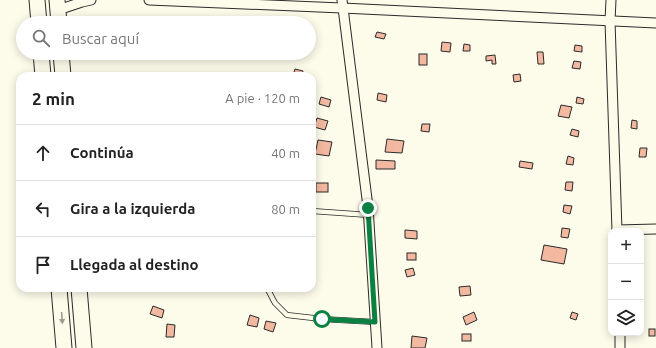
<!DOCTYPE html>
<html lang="es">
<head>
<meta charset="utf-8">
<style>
  :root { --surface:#fff; --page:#f2f2f2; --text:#222; --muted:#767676; --line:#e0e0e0 }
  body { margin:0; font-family:Ubuntu,sans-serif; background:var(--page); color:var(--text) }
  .controls { position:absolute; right:12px; bottom:12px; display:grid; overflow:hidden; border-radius:8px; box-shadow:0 2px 10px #0003 }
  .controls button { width:36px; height:36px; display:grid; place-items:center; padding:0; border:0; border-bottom:1px solid var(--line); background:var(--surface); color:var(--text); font:20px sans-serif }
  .stop { position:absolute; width:12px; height:12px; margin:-9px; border:3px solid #0b8043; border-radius:50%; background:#fff }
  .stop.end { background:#0b8043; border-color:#fff; box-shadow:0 1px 4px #0008 }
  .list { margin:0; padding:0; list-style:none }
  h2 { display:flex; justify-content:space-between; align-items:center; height:52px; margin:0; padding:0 16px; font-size:17px }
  h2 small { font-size:13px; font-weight:400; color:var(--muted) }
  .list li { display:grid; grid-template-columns:26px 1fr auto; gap:12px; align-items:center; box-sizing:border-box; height:56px; padding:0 16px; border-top:1px solid var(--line) }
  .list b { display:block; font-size:15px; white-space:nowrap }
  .list em { font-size:13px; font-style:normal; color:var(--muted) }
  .icon { flex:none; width:22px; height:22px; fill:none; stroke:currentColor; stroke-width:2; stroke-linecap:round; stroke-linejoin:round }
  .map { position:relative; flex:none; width:656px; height:348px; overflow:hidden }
  .search { position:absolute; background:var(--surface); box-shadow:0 2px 10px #0003; left:16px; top:16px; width:300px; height:44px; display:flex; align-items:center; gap:10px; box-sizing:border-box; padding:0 14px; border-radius:22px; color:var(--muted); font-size:15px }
  .panel { position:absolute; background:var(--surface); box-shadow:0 2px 10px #0003; left:16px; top:72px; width:300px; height:220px; border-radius:12px }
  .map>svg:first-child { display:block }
  .building { fill:#f2b8a0; stroke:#2b2b2b }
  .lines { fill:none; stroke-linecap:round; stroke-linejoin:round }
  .service-casing { stroke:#2b2b2b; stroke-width:6 }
  .minor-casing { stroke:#2b2b2b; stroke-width:11 }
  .trunk-casing { stroke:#2b2b2b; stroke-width:17 }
  .service { stroke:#fdfbea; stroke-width:4.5 }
  .minor { stroke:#fdfbea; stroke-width:9 }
  .trunk { stroke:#fdfbea; stroke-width:15 }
  .oneway { fill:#9e9d94 }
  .route { stroke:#0b8043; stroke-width:5 }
</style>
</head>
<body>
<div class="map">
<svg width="656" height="348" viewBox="0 0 656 348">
  <rect width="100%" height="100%" fill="#fdfbea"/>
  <!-- building -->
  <g class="building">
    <path d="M 377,32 L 386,34 L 384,39 L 375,37 Z"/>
    <path d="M 442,42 L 451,43 L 450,52 L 441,51 Z"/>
    <path d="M 464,44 L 470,45 L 470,51 L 463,51 Z"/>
    <path d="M 575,45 L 582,46 L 582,52 L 574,51 Z"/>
    <path d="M 537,52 L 543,52 L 544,64 L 538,64 Z"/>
    <path d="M 131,53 L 142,53 L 141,58 L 131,57 Z"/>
    <path d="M 166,53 L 184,53 L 184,57 L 167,58 Z"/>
    <rect x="419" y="54" width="8" height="11"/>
    <path d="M 495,55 L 496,64 L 492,64 L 492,60 L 486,61 L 486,56 Z"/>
    <path d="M 574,61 L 581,62 L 580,69 L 572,68 Z"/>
    <path d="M 295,69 L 303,71 L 302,76 L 293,76 Z"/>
    <path d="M 520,74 L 521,81 L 514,82 L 513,75 Z"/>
    <path d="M 378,93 L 387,95 L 386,102 L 377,100 Z"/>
    <path d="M 321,97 L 331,100 L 329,107 L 319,104 Z"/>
    <path d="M 577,97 L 584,99 L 583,104 L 576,103 Z"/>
    <path d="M 561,105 L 572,107 L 569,118 L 558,116 Z"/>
    <path d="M 317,118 L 328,121 L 325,130 L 314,127 Z"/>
    <path d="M 632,120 L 637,121 L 637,129 L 631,128 Z"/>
    <path d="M 422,124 L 430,124 L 429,132 L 421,131 Z"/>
    <path d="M 572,129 L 579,131 L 578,137 L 570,135 Z"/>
    <path d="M 387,139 L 404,141 L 402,153 L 385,152 Z"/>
    <path d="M 318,140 L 332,142 L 329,156 L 315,154 Z"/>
    <path d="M 640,148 L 647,148 L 646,157 L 639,157 Z"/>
    <path d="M 568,156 L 574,158 L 573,165 L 566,164 Z"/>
    <path d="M 376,160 L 395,161 L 395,169 L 376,169 Z"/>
    <path d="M 520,161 L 533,163 L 532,169 L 519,167 Z"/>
    <path d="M 566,182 L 573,182 L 572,191 L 565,190 Z"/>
    <rect x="316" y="183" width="12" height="9"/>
    <path d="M 564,205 L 572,206 L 570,214 L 563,212 Z"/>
    <path d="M 562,228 L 570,229 L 568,238 L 561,237 Z"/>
    <path d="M 405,230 L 417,231 L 417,239 L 405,238 Z"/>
    <path d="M 544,245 L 567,249 L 564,264 L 541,260 Z"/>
    <rect x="407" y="253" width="9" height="7"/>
    <path d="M 413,268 L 415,275 L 407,277 L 405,270 Z"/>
    <path d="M 470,286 L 471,295 L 460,296 L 459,287 Z"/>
    <path d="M 153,306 L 164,310 L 162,318 L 150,314 Z"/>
    <path d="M 474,312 L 477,320 L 466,325 L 463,317 Z"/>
    <path d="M 572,312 L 578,314 L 576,320 L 570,318 Z"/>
    <path d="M 250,315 L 259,318 L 257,327 L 247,325 Z"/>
    <path d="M 266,321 L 276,323 L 273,332 L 264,329 Z"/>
    <path d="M 167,324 L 175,325 L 174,337 L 166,337 Z"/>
    <rect x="649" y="329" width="6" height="7"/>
    <rect x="462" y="334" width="9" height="7"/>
    <path d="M 412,336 L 427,338 L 425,348 L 411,348 Z"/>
  </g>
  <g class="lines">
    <defs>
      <g id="service">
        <path d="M 312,211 L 369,215"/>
        <path d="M 267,288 L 275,303 L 287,315 L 322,319 L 375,322"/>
      </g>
      <g id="minor">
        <path d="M 149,0 L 342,8 L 656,23"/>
        <path d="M 342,0 L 368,207 L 377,348"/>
        <path d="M 611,0 L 610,21 L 617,231"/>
        <path d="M 58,10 L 82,2 L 91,0"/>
        <path d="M 617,230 L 656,229"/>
        <path d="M 620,333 L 620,348"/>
      </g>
      <g id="trunk">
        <path d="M 37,0 L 39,23"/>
        <path d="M 57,0 L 59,23"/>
        <path d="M 41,53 L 43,76"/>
        <path d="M 61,53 L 63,76"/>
        <path d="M 59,288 L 64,348"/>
        <path d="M 79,288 L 84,348"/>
      </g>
    </defs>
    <!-- service casing -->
    <use href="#service" class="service-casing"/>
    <!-- minor casing -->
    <use href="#minor" class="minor-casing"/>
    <!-- trunk casing -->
    <use href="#trunk" class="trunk-casing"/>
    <!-- service -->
    <use href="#service" class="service"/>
    <!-- minor -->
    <use href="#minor" class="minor"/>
    <!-- trunk -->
    <use href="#trunk" class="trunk"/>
  </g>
  <!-- one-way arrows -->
  <defs><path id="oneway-solid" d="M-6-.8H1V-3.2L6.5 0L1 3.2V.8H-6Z"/></defs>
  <use class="oneway" href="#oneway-solid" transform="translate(62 318) rotate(86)"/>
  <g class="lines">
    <!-- route -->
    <path class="route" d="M 322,319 L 375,322 L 368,208"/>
  </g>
</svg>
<div class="controls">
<button>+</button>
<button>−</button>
<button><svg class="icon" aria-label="layers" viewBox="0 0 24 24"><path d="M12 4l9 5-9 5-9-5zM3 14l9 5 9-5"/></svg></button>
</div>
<div class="stop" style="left:322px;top:319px"></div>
<div class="stop end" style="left:368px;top:208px"></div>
<div class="search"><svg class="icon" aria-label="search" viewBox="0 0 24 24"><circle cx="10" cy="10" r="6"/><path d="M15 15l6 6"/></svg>Buscar aquí</div>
<section class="panel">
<h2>2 min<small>A pie · 120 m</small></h2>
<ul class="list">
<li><svg class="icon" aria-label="ahead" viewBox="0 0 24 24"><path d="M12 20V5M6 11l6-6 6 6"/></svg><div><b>Continúa</b></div><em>40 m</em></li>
<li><svg class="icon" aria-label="left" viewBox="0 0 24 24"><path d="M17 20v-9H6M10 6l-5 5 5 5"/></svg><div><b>Gira a la izquierda</b></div><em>80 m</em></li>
<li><svg class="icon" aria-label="arrive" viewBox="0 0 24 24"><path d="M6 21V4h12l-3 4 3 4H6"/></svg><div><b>Llegada al destino</b></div></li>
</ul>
</section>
</div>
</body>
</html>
